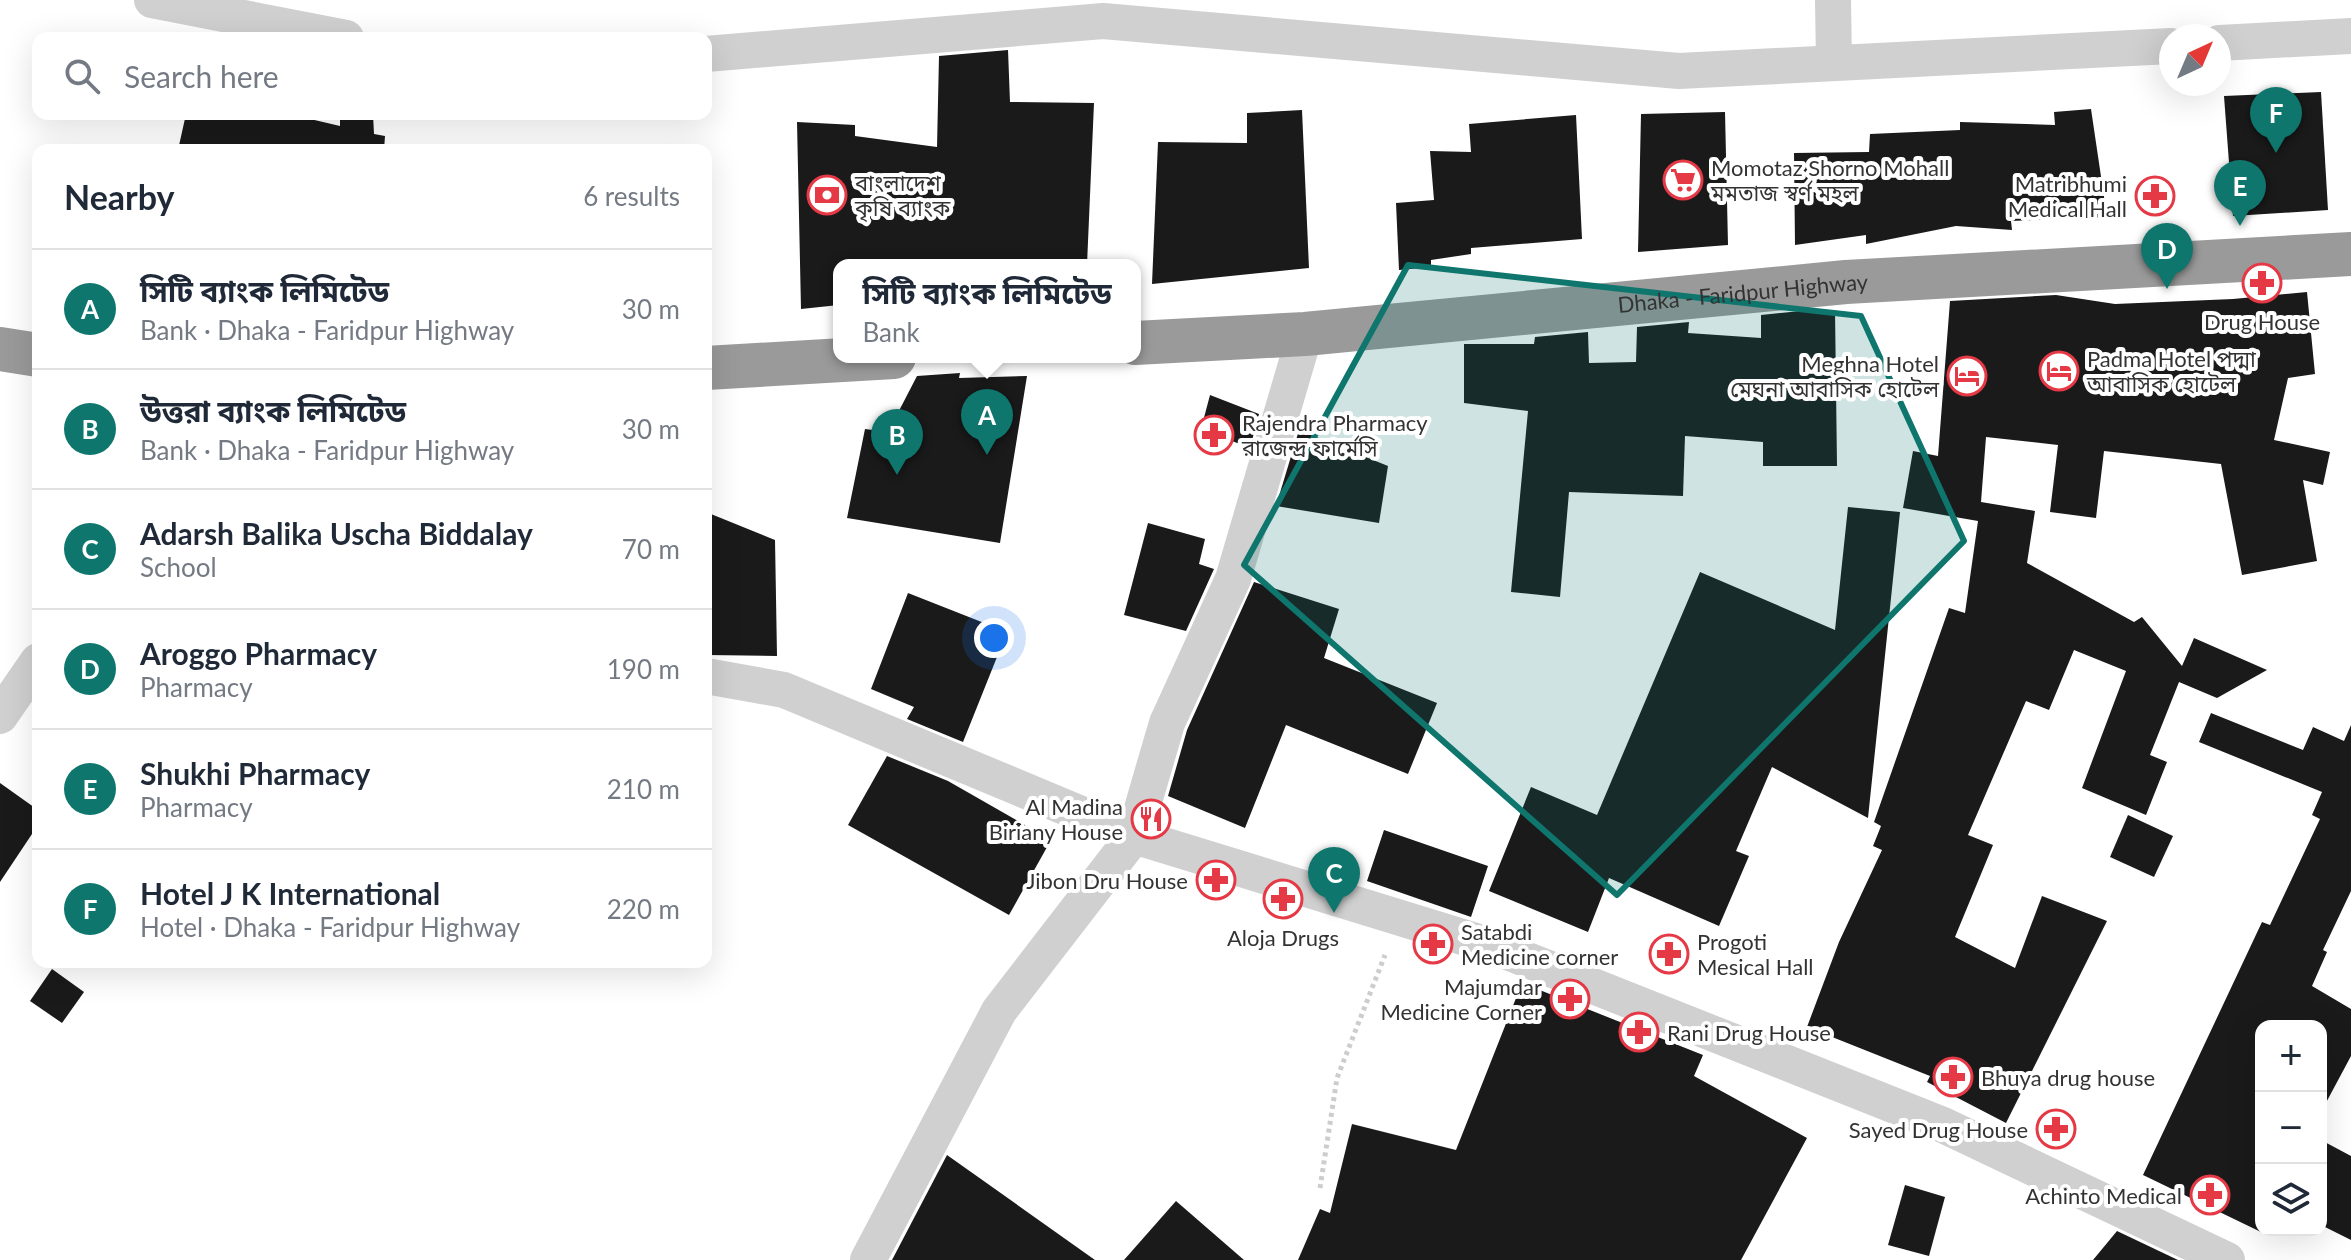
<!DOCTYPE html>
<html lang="en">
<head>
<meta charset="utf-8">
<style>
  :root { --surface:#fff; --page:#f2f2f3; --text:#1f2937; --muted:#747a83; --line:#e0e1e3; --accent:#0f766e }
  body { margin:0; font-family:Lato,"Noto Sans Bengali",sans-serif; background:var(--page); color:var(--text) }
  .controls { position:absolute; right:24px; bottom:24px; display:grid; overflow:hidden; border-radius:16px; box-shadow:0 8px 32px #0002 }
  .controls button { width:72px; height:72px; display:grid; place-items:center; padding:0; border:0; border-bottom:2px solid var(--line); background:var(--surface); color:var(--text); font:40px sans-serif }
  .compass { position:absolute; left:2159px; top:24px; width:72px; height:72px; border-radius:50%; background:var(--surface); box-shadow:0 8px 32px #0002; rotate:44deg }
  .you { position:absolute; left:994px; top:638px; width:28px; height:28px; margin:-20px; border:6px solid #fff; border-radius:50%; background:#1a73e8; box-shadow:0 0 0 12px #1a73e833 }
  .badge { display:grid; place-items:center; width:52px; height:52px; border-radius:50%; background:var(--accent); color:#fff; font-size:26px; font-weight:700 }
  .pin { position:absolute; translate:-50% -66px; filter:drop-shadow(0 2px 4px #0008) }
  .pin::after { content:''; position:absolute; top:42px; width:28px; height:24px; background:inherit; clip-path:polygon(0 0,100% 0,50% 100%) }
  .popup { position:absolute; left:833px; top:259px; width:308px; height:104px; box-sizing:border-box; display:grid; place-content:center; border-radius:16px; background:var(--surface); filter:drop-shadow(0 2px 6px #0005); font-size:26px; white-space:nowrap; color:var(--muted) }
  .popup b { font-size:30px; color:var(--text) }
  .popup::after { content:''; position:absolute; left:50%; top:100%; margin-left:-16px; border:16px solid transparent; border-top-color:var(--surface) }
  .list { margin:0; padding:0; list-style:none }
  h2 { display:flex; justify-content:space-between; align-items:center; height:104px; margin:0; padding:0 32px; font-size:34px }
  h2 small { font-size:26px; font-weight:400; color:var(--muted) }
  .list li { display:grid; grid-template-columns:52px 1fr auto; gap:24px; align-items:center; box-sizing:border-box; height:120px; padding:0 32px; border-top:2px solid var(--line) }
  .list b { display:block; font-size:30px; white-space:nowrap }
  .list p { margin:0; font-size:26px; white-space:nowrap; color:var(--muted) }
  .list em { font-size:26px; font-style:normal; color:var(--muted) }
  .icon { flex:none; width:44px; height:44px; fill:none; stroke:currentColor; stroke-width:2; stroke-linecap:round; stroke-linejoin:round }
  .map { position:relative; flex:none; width:2351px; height:1260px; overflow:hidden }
  .search { position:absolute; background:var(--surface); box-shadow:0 8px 32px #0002; left:32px; top:32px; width:680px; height:88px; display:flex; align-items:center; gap:20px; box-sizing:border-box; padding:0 28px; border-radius:16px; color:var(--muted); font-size:30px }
  .panel { position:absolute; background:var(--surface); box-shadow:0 8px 32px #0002; left:32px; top:144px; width:680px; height:824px; border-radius:16px }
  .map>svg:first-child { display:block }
  .building { fill:#1a1a1a }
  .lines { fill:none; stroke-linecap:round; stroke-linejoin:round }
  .path { stroke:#cdcdcd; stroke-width:5; stroke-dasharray:4 4; stroke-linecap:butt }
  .street { stroke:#d0d0d0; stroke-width:36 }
  .highway { stroke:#9a9a9a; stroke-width:44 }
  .marked { fill:#0f766e; fill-opacity:0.2; stroke:#0f766e; stroke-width:6; stroke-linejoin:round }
  .labels { text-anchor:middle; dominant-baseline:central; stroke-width:8; stroke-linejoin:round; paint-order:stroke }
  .poi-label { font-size:22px; fill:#333; stroke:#fff; text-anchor:start }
  .street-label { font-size:22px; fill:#333; stroke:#fff }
</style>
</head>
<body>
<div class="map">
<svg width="2351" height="1260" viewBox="0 0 2351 1260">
  <rect width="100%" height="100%" fill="#fff"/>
  <!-- building -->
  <g class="building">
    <path d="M 1008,50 L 1010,102 L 1094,103 L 1087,265 L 839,265 L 839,305 L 801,309 L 797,122 L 855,125 L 855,136 L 937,147 L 939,56 Z"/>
    <path d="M 2321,92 L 2328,210 L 2233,216 L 2224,96 Z"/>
    <path d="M 2091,109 L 2107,217 L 2011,221 L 2012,230 L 1956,226 L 1866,244 L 1866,235 L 1795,245 L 1794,153 L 1869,152 L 1870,134 L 1960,130 L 1960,122 L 2055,125 L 2054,112 Z"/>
    <path d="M 1302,110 L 1309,268 L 1152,284 L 1158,142 L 1247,143 L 1247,113 Z"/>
    <path d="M 1725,112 L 1728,245 L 1638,252 L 1641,114 Z"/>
    <path d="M 186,114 L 289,114 L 340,126 L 340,114 L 373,114 L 374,134 L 385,136 L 384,150 L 178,150 Z"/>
    <path d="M 1576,115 L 1582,239 L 1471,248 L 1471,254 L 1431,260 L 1431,267 L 1399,270 L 1396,203 L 1434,200 L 1430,151 L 1471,152 L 1469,124 Z"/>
    <path d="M 2307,292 L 2315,374 L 2288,378 L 2274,440 L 2330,452 L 2323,485 L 2303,480 L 2317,561 L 2242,575 L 2221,464 L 2104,451 L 2096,518 L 2050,512 L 2058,445 L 1986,437 L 1981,502 L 2035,511 L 2027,563 L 2134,622 L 2142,617 L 2182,666 L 2194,638 L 2267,670 L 2217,698 L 2179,682 L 2150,755 L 2167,762 L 2146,815 L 2082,788 L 2126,671 L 2074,650 L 2049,710 L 2026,701 L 1968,835 L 1993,845 L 1955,937 L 2015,968 L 2042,896 L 2107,921 L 2006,1123 L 1927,1082 L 1930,1076 L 1807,1027 L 1839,942 L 1882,850 L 1873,846 L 1881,826 L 1874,822 L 1949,608 L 1965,613 L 1978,521 L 1903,508 L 1913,451 L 1938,456 L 1950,301 L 2056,295 L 2115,304 L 2233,299 Z"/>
    <path d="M 1811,310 L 1835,310 L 1837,466 L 1763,466 L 1763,442 L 1685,436 L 1683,496 L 1569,492 L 1560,597 L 1511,592 L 1528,411 L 1464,403 L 1464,344 L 1534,344 L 1535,337 L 1588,332 L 1589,363 L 1636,362 L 1637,327 L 1689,322 L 1688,333 L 1761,338 L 1761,315 Z"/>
    <path d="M 960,373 L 959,378 L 1027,376 L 1000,543 L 847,518 L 865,429 L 888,432 L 917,376 Z"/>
    <path d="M 1210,395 L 1259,414 L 1250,448 L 1201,429 Z"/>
    <path d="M 1299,430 L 1388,466 L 1379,523 L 1276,506 Z"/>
    <path d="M 1848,507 L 1900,512 L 1868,818 L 1772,767 L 1736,851 L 1749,856 L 1719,926 L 1609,878 L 1588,932 L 1489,891 L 1531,787 L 1597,815 L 1700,572 L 1835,630 Z"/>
    <path d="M 706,512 L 775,540 L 777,656 L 707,655 Z"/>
    <path d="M 1148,523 L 1205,539 L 1199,564 L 1214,569 L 1186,631 L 1124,615 Z"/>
    <path d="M 1254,582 L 1339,609 L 1324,658 L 1437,703 L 1408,774 L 1286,725 L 1245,828 L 1168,796 L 1187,730 Z"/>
    <path d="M 908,593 L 1007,632 L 963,742 L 907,719 L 914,707 L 871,689 Z"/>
    <path d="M 2211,713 L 2303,750 L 2313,727 L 2344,741 L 2351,725 L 2351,891 L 2323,950 L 2327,952 L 2312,986 L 2351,1009 L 2351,1056 L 2321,1112 L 2321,1026 L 2261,1026 L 2263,1233 L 2143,1175 L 2262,922 L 2270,925 L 2320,819 L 2312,815 L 2322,792 L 2199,742 Z"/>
    <path d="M 887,756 L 948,781 L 1051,840 L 1009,915 L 848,825 Z"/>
    <path d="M 0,783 L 38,810 L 38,825 L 0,882 Z"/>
    <path d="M 2128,815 L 2173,836 L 2154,877 L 2110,857 Z"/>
    <path d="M 1384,830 L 1488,866 L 1471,917 L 1367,881 Z"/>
    <path d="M 52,969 L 84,992 L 62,1023 L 30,1001 Z"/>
    <path d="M 1522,983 L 1703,1055 L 1694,1076 L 1807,1138 L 1741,1260 L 1298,1260 L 1320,1209 L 1330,1213 L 1352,1124 L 1456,1150 Z"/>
    <path d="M 2321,1140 L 2351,1156 L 2351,1240 L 2321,1225 Z"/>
    <path d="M 947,1155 L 1095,1260 L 892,1260 Z"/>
    <path d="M 1905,1185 L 1945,1197 L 1929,1256 L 1888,1245 Z"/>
    <path d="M 1176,1201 L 1244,1260 L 1124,1260 Z"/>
    <path d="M 2117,1231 L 2178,1260 L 2093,1260 Z"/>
  </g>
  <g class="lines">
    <!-- path -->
    <path class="path" d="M 1320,1188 L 1337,1078 L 1385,955"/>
    <!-- street -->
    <g class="street">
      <path d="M 152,0 L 346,38"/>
      <path d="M 1833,0 L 1834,63"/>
      <path d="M 2219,43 L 2351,36"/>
      <path d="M 706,54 L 1103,21 L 1679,71 L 2171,46"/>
      <path d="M 706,676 L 784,690 L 1134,836 L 1495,947 L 1943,1125 L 2227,1260"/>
      <path d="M 0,716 L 38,661"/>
      <path d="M 868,1260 L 999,1011 L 1134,836 L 1167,723 L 1233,579 L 1305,334"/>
    </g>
    <!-- highway -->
    <g class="highway">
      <path id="s1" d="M 1135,343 L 1305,334 L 1846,282 L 2351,254"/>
      <path d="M 0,349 L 38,355"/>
      <path d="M 706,368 L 894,357"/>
    </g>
  </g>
  <!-- marked area -->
  <path class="marked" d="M 1408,265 L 1861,316 L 1964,541 L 1617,895 L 1244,565 Z"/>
  <!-- icons -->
  <defs>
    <symbol id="supermarket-ring" viewBox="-11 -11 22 22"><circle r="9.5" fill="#fff" stroke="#e63946" stroke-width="1.5"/><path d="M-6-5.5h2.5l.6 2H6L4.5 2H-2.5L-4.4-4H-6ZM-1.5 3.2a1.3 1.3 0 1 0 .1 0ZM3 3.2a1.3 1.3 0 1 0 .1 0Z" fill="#e63946"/></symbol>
    <symbol id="bank-ring" viewBox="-11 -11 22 22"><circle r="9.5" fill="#fff" stroke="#e63946" stroke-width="1.5"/><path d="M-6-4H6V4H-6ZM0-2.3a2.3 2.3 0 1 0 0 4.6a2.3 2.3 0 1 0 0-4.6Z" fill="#e63946"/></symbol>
    <symbol id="pharmacy-ring" viewBox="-11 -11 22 22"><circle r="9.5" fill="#fff" stroke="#e63946" stroke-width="1.5"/><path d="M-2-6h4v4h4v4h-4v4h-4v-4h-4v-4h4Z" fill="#e63946"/></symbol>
    <symbol id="hotel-ring" viewBox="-11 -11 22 22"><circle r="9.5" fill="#fff" stroke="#e63946" stroke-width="1.5"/><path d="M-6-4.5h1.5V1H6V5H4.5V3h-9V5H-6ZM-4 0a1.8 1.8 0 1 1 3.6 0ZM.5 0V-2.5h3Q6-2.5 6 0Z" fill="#e63946"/></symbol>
    <symbol id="restaurant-ring" viewBox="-11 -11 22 22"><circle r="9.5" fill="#fff" stroke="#e63946" stroke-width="1.5"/><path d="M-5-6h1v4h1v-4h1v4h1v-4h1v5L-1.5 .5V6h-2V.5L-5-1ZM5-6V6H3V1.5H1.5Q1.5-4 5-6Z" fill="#e63946"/></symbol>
  </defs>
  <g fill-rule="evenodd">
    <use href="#supermarket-ring" x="1661" y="158" width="44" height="44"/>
    <use href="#bank-ring" x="805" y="173" width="44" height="44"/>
    <use href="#pharmacy-ring" x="2133" y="174" width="44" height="44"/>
    <use href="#pharmacy-ring" x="2240" y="261" width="44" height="44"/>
    <use href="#hotel-ring" x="2037" y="349" width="44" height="44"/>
    <use href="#hotel-ring" x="1945" y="354" width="44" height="44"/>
    <use href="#pharmacy-ring" x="1192" y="413" width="44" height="44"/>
    <use href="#restaurant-ring" x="1129" y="797" width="44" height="44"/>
    <use href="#pharmacy-ring" x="1194" y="858" width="44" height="44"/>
    <use href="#pharmacy-ring" x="1261" y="877" width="44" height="44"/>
    <use href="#pharmacy-ring" x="1411" y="922" width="44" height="44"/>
    <use href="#pharmacy-ring" x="1647" y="932" width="44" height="44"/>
    <use href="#pharmacy-ring" x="1548" y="977" width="44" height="44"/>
    <use href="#pharmacy-ring" x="1617" y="1010" width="44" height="44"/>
    <use href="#pharmacy-ring" x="1931" y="1055" width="44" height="44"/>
    <use href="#pharmacy-ring" x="2034" y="1107" width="44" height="44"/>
    <use href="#pharmacy-ring" x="2188" y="1173" width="44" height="44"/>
  </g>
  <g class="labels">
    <!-- poi labels -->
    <g class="poi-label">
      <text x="1711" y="167">Momotaz Shorno Mohall<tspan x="1711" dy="25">মমতাজ স্বর্ণ মহল</tspan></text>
      <text x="855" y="182">বাংলাদেশ<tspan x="855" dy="25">কৃষি ব্যাংক</tspan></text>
      <text x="2127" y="183" text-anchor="end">Matribhumi<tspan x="2127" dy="25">Medical Hall</tspan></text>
      <text x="2262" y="321" text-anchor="middle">Drug House</text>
      <text x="2087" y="358">Padma Hotel পদ্মা<tspan x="2087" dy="25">আবাসিক হোটেল</tspan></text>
      <text x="1939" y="363" text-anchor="end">Meghna Hotel<tspan x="1939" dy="25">মেঘনা আবাসিক হোটেল</tspan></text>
      <text x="1242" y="422">Rajendra Pharmacy<tspan x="1242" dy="25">রাজেন্দ্র ফার্মেসি</tspan></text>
      <text x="1123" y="806" text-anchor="end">Al Madina<tspan x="1123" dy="25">Biriany House</tspan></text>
      <text x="1188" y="880" text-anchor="end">Jibon Dru House</text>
      <text x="1461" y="931">Satabdi<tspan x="1461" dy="25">Medicine corner</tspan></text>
      <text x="1283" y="937" text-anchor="middle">Aloja Drugs</text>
      <text x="1697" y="941">Progoti<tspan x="1697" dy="25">Mesical Hall</tspan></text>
      <text x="1542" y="986" text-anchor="end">Majumdar<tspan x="1542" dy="25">Medicine Corner</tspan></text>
      <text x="1667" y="1032">Rani Drug House</text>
      <text x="1981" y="1077">Bhuya drug house</text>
      <text x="2028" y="1129" text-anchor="end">Sayed Drug House</text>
      <text x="2182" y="1195" text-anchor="end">Achinto Medical</text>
    </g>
    <!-- street labels -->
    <g class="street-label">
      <text stroke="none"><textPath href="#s1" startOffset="610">Dhaka - Faridpur Highway</textPath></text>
    </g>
  </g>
</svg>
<div class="controls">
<button>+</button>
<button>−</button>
<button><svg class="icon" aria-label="layers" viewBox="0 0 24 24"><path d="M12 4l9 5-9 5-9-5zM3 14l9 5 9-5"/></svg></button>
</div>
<svg class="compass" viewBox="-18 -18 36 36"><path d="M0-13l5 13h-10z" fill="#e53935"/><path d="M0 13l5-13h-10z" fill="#747a83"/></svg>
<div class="you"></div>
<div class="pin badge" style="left:987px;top:455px">A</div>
<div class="popup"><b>সিটি ব্যাংক লিমিটেড</b>Bank</div>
<div class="pin badge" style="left:897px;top:475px">B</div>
<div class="pin badge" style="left:1334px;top:913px">C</div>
<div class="pin badge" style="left:2167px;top:289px">D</div>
<div class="pin badge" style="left:2240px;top:226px">E</div>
<div class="pin badge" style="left:2276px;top:153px">F</div>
<div class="search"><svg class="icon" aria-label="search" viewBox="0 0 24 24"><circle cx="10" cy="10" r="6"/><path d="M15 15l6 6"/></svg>Search here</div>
<section class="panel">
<h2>Nearby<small>6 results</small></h2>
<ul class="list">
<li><span class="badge">A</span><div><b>সিটি ব্যাংক লিমিটেড</b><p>Bank · Dhaka - Faridpur Highway</p></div><em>30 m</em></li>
<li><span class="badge">B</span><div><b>উত্তরা ব্যাংক লিমিটেড</b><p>Bank · Dhaka - Faridpur Highway</p></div><em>30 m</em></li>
<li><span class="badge">C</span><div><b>Adarsh Balika Uscha Biddalay</b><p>School</p></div><em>70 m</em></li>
<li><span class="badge">D</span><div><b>Aroggo Pharmacy</b><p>Pharmacy</p></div><em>190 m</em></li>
<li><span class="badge">E</span><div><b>Shukhi Pharmacy</b><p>Pharmacy</p></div><em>210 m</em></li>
<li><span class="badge">F</span><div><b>Hotel J K International</b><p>Hotel · Dhaka - Faridpur Highway</p></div><em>220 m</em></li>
</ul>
</section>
</div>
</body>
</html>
